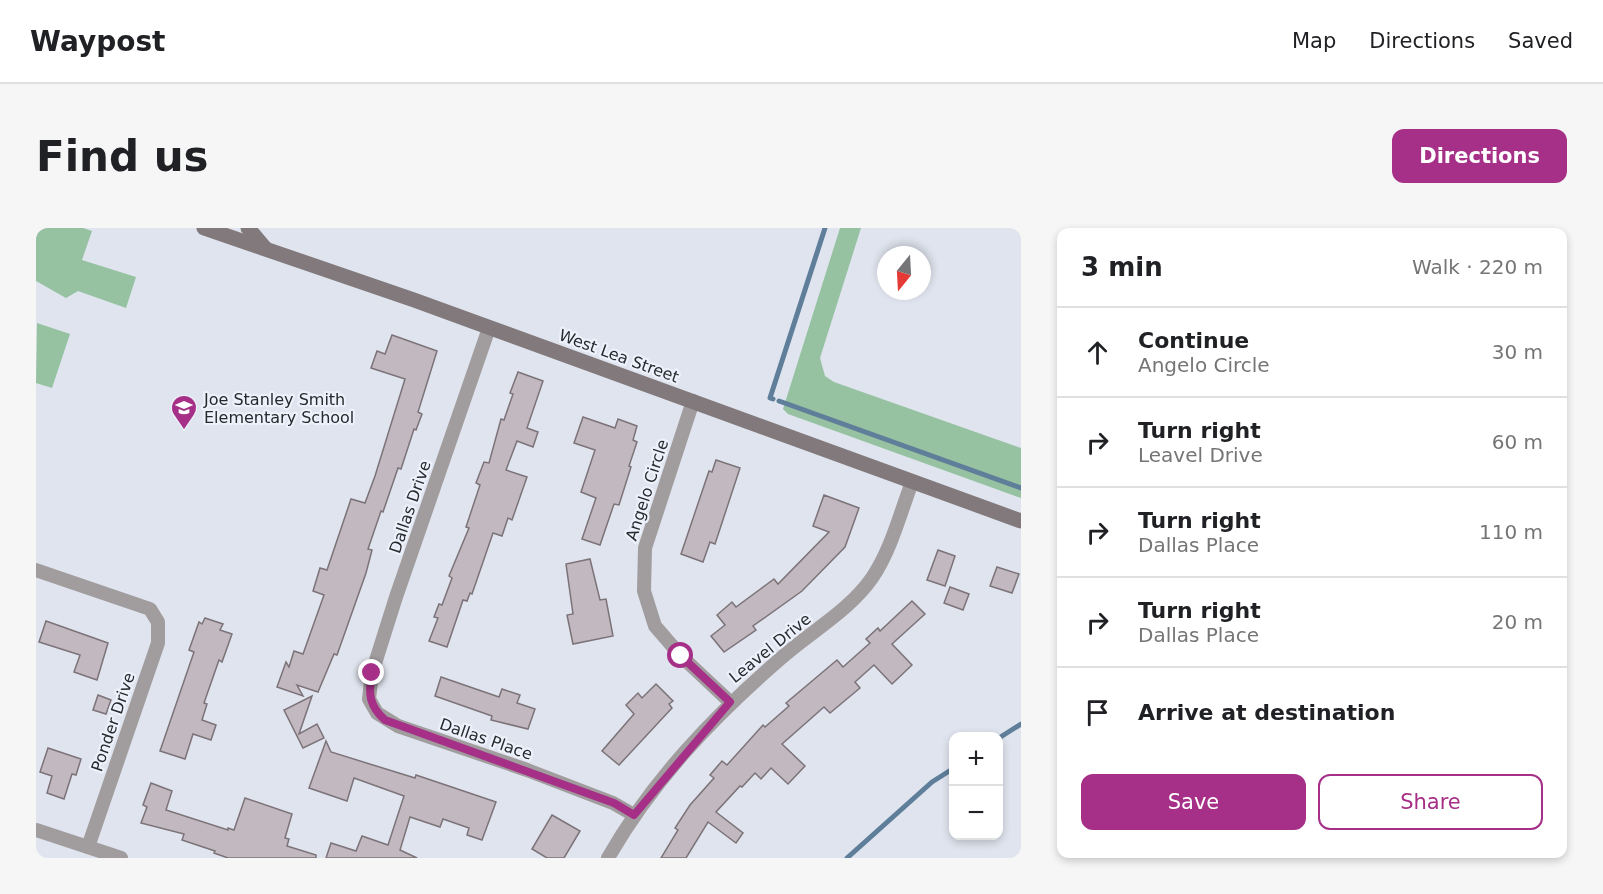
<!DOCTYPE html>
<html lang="en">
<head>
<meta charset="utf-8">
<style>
  :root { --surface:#fff; --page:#f6f6f6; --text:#202124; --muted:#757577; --line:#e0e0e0; --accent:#a63088 }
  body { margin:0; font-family:"DejaVu Sans",sans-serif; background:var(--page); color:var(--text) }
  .controls { position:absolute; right:18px; bottom:18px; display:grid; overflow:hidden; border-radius:12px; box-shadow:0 3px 9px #0003 }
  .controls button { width:54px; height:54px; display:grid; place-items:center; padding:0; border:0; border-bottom:2px solid var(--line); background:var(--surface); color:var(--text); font:30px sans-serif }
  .compass { position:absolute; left:841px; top:18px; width:54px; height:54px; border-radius:50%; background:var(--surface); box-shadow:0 3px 9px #0003; rotate:198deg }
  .stop { position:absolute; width:18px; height:18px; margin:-14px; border:4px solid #a63088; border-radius:50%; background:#fff }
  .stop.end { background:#a63088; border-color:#fff; box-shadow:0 2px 6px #0008 }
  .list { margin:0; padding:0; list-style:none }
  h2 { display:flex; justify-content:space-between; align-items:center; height:78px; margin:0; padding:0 24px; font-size:26px }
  h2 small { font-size:20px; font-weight:400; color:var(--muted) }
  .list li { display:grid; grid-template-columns:39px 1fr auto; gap:18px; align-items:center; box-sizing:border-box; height:90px; padding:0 24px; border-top:2px solid var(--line) }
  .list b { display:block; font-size:22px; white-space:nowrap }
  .list p { margin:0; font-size:20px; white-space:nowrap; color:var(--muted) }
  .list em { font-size:20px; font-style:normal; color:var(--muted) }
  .actions { display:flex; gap:12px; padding:18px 24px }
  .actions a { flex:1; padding:14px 0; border:2px solid var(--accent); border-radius:12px; text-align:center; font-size:21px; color:var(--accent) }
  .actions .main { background:var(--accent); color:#fff }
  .icon { flex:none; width:33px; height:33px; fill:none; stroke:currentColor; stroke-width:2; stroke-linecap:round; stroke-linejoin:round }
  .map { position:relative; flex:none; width:985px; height:630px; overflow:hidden; border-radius:12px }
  header { display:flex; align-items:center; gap:36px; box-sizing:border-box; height:84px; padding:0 30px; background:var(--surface); border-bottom:2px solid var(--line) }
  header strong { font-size:28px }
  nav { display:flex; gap:33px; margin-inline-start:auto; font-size:21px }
  .intro { display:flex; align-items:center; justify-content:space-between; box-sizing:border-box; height:144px; padding:0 36px }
  h1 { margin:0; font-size:42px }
  .button { padding:15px 27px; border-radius:12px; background:var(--accent); color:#fff; font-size:21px; font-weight:700 }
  main { display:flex; gap:36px; padding:0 36px }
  aside { flex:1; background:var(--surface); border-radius:12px; box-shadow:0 3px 9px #0003 }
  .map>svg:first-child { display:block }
  .green { fill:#96c2a2 }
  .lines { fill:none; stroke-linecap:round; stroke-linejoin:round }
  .stream { stroke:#5e7e9a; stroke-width:5 }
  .building { fill:#c2b8bf; stroke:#7c7379; stroke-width:1.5 }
  .minor { stroke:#a19c9d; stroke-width:14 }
  .secondary { stroke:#81797b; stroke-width:15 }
  .route { stroke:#a63088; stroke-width:8 }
  .labels { text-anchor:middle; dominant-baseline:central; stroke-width:4.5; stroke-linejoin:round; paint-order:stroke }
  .street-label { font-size:16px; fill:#27292d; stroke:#ecf1fb }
  .poi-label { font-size:16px; fill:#27292d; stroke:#ecf1fb; text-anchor:start }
</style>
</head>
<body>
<header>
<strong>Waypost</strong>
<nav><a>Map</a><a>Directions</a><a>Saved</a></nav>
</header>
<div class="intro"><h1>Find us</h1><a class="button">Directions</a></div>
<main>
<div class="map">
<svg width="985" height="630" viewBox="0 0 985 630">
  <rect width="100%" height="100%" fill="#dfe4ee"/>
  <!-- green -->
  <g class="green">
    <path d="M 0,0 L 47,0 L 56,3 L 46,32 L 100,49 L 90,80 L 42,63 L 30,70 L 0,53 Z"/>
    <path d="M 804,0 L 825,0 L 784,130 L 789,148 L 798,154 L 985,220 L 985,270 L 752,186 L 747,181 Z"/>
    <path d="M 1,95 L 34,106 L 16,160 L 0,155 Z"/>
  </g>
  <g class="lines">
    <!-- stream -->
    <g class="stream">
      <path d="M 737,171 L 734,170 L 789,0"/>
      <path d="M 743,173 L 985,260"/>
      <path d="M 963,510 L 985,496"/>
      <path d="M 811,630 L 896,554 L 918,540"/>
    </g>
  </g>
  <!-- building -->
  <g class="building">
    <path d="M 356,107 L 401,123 L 382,184 L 386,186 L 380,202 L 378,201 L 365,241 L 362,240 L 347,284 L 345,283 L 332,321 L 336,322 L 330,345 L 301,427 L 298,426 L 282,464 L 261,457 L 267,468 L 241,459 L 250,434 L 253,439 L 258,423 L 267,426 L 288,367 L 277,363 L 284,340 L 291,342 L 315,271 L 329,275 L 339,248 L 369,151 L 335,140 L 341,123 L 349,126 Z"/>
    <path d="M 482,144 L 507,153 L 491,200 L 502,204 L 497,219 L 481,213 L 470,242 L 491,249 L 476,292 L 472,290 L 466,308 L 457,305 L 436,366 L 434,365 L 431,373 L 427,372 L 411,419 L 393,413 L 402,390 L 398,389 L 403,376 L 406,377 L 416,350 L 413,348 L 433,300 L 430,299 L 444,257 L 440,255 L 448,234 L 453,235 L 465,191 L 468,192 L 477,166 L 474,165 Z"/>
    <path d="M 547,189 L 579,200 L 582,191 L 601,198 L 597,212 L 601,214 L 593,238 L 595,239 L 583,277 L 578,276 L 564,317 L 546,311 L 560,270 L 545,264 L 559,222 L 538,215 Z"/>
    <path d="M 680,232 L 704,240 L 679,316 L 674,314 L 667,334 L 645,326 L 673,243 L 676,244 Z"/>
    <path d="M 788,267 L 823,280 L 809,319 L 766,363 L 717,398 L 720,402 L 688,424 L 675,408 L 689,397 L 681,387 L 696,374 L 700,379 L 738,351 L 742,356 L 793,304 L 777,298 Z"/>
    <path d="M 902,322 L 919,328 L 909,358 L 891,352 Z"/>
    <path d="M 554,331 L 564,372 L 570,371 L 577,408 L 537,416 L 531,387 L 537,386 L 530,336 Z"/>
    <path d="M 961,339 L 983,346 L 976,365 L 954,358 Z"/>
    <path d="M 914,359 L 933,366 L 927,382 L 908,375 Z"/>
    <path d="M 876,373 L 889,386 L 856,416 L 876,437 L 856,456 L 838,437 L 819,454 L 824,460 L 794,485 L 788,479 L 746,516 L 769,538 L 752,556 L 735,540 L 725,551 L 719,545 L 706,559 L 704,558 L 680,584 L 707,605 L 700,615 L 672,594 L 650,630 L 625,630 L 642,602 L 639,600 L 654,577 L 678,550 L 674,547 L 686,533 L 691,537 L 727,497 L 729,499 L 753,478 L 750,475 L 801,432 L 807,439 L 834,415 L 830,411 L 842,400 L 844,403 Z"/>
    <path d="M 169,390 L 187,396 L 184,402 L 196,406 L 186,434 L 183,432 L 168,475 L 171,476 L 166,492 L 180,497 L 175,512 L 157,506 L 149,531 L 124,523 L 158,424 L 153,422 L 163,394 L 166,396 Z"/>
    <path d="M 10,393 L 72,415 L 61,452 L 38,444 L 44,427 L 3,414 Z"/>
    <path d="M 405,449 L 463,469 L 466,461 L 484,467 L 481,475 L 499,481 L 492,501 L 455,492 L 456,488 L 399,468 Z"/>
    <path d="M 620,456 L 637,473 L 633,476 L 636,480 L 583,537 L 566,523 L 598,486 L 590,477 L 602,465 L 606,470 Z"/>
    <path d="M 62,467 L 75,472 L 70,486 L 57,482 Z"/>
    <path d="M 276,468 L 263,506 L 281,496 L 288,510 L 267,520 L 248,482 Z"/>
    <path d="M 290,513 L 295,524 L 379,550 L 380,547 L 460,574 L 446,612 L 431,607 L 433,600 L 407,591 L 404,599 L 374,589 L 364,622 L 381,630 L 290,630 L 295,615 L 320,623 L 326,608 L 352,617 L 368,568 L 318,550 L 311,573 L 273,560 Z"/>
    <path d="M 12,520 L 45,531 L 40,547 L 36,546 L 28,571 L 11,565 L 16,548 L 4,544 Z"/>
    <path d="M 115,555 L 136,563 L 130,582 L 192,602 L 192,600 L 198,602 L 209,570 L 256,586 L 249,610 L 253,611 L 251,618 L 280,627 L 280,630 L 192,630 L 178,625 L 179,623 L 146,612 L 148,606 L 105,595 L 111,579 L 107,577 Z"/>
    <path d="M 516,587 L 544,603 L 528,630 L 511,630 L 496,621 Z"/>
  </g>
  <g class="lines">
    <!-- minor -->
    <g class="minor">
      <path d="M 453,100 L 360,369 L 336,445 L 333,471 L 341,485 L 362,498 L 491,542 L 577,575 L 598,587"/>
      <path d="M 657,173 L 609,320 L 608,363 L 619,398 L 645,428 L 694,474"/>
      <path d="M 0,342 L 114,381 L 122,394 L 122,415 L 52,619"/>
      <path d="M 0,602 L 85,630"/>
      <path d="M 572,630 C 616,553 677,489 744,431 C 774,404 812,384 836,350 C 855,322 864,286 876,254"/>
    </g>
    <!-- secondary -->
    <g class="secondary">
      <path d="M 168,0 L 378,72 L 985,293"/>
      <path d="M 212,0 L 229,20"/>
    </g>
  </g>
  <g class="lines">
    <!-- route -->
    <path class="route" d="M 336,445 C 332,465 333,478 349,492 L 578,575 L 598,587 L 694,474 L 645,428"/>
  </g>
  <!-- icons -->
  <defs>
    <symbol id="school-pin" viewBox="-11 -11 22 30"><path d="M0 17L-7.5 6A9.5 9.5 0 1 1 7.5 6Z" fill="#a63088" stroke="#ecf1fb"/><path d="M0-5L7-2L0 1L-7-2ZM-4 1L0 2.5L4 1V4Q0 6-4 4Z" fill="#fff"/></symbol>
  </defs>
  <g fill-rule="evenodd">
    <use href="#school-pin" x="133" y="165" width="30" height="40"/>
  </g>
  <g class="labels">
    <!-- street labels -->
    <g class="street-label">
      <text transform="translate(583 128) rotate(20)">West Lea Street</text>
      <text transform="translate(611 262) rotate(-72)">Angelo Circle</text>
      <text transform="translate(374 279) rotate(-71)">Dallas Drive</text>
      <text transform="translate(734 420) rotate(-39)">Leavel Drive</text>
      <text transform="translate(77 494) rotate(-71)">Ponder Drive</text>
      <text transform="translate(450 511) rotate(19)">Dallas Place</text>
    </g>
    <!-- poi labels -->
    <g class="poi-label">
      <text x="168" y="171">Joe Stanley Smith<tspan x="168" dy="18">Elementary School</tspan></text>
    </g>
  </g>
</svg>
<div class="controls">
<button>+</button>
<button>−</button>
</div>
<svg class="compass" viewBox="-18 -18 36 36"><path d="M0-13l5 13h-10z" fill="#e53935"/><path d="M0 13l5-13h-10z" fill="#757577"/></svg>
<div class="stop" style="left:645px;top:428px"></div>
<div class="stop end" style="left:336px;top:445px"></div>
</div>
<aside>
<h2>3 min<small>Walk · 220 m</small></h2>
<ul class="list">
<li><svg class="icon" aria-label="ahead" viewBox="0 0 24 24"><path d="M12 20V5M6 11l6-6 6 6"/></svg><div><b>Continue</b><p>Angelo Circle</p></div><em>30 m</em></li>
<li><svg class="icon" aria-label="right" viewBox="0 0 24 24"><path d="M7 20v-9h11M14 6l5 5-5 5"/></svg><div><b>Turn right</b><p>Leavel Drive</p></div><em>60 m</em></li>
<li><svg class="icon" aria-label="right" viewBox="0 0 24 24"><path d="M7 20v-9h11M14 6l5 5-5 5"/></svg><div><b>Turn right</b><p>Dallas Place</p></div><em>110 m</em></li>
<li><svg class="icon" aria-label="right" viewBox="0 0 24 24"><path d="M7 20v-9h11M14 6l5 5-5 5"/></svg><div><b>Turn right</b><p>Dallas Place</p></div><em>20 m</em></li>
<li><svg class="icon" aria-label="arrive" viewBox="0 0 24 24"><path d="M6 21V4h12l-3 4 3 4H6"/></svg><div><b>Arrive at destination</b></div></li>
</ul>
<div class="actions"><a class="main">Save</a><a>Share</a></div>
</aside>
</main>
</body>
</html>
